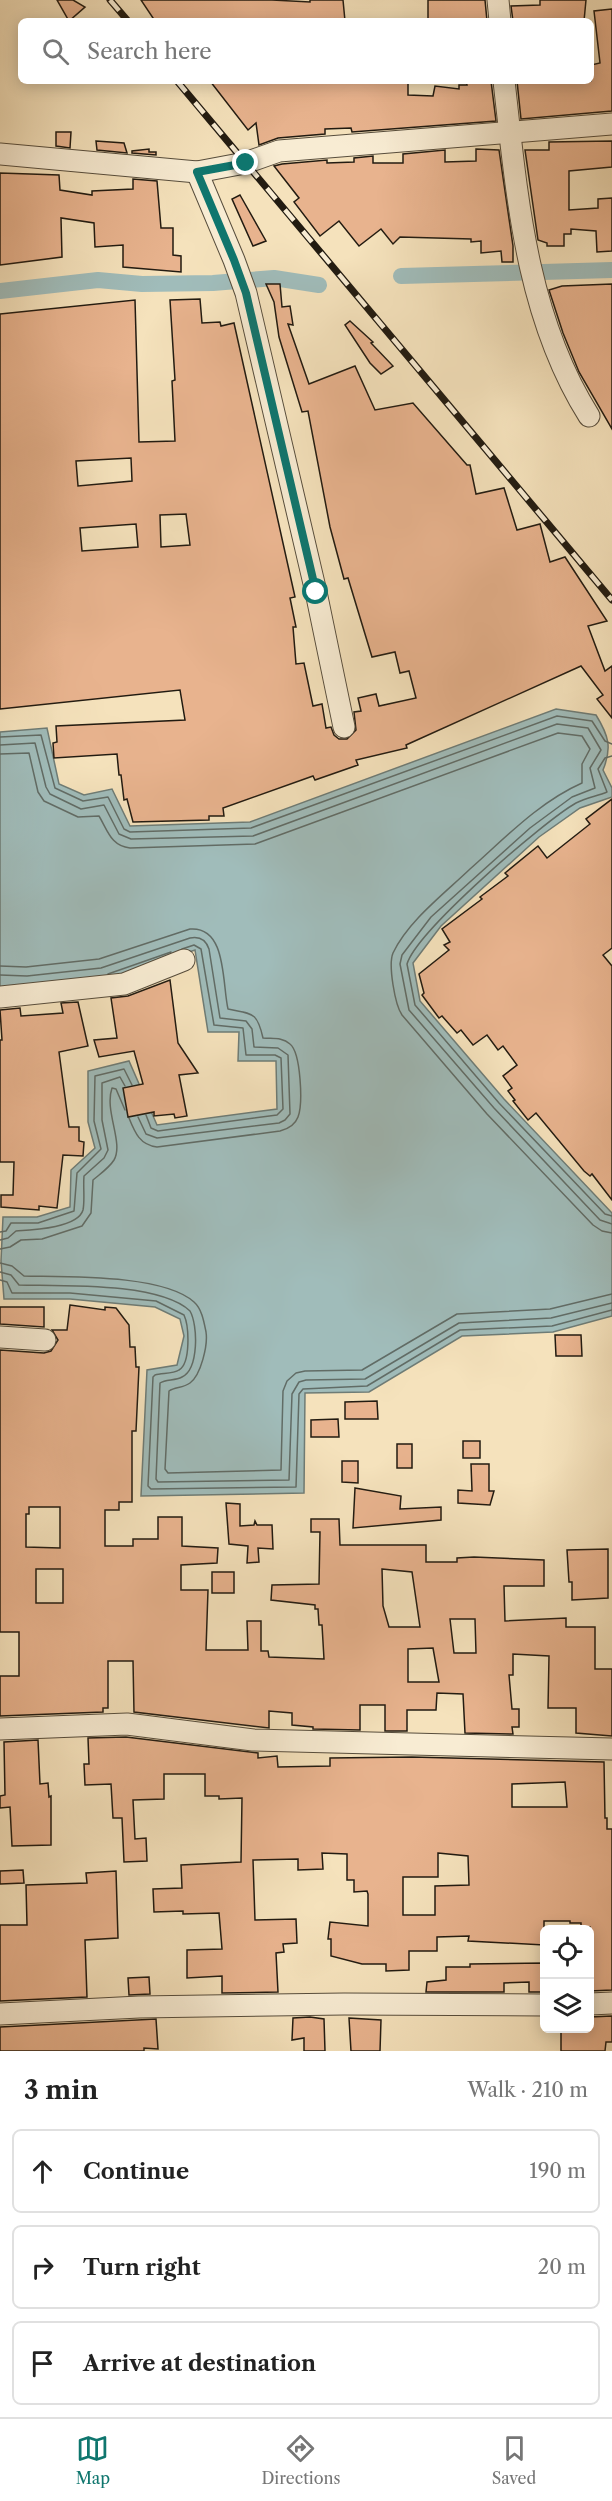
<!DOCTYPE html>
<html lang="en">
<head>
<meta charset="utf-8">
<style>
  :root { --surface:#fff; --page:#f6f6f6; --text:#222; --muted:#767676; --line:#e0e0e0; --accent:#0f766e }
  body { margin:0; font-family:"Libre Caslon Text",serif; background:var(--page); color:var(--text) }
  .controls { position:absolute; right:18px; bottom:18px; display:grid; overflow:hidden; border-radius:9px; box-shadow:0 3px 15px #0003 }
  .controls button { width:54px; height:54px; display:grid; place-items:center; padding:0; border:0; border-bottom:2px solid var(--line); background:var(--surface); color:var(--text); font:30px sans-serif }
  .stop { position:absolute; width:18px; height:18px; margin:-14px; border:4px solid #0f766e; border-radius:50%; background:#fff }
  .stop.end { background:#0f766e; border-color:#fff; box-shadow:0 2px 6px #0008 }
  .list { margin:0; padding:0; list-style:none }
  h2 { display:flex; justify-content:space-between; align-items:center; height:78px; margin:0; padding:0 24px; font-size:26px }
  h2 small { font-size:20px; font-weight:400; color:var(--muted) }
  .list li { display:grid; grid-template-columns:39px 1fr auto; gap:18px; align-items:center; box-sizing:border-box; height:84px; margin:0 12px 12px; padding:0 12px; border:2px solid var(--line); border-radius:9px }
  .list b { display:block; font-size:22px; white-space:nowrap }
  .list em { font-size:20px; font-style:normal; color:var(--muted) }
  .icon { flex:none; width:33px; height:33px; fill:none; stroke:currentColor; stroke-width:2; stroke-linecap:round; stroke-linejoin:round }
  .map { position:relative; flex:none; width:612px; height:2051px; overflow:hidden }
  .search { position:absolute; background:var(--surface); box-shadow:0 3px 15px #0003; left:18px; right:18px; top:18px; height:66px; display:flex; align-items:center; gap:15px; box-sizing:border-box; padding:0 21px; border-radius:9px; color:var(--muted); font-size:22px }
  .sheet { height:366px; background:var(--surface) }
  nav { display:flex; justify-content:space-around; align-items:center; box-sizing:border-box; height:84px; border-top:2px solid var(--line); background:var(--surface); font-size:16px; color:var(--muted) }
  nav a { display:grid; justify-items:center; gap:3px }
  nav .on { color:var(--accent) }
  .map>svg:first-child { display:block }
  .water { fill:#a0bcba; stroke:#6e7c76; stroke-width:1.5 }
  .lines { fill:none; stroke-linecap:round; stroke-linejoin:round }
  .shore { stroke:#616c66; stroke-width:1.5 }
  .canal { stroke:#a0bcba; stroke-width:16 }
  .building { fill:#e8b38e; stroke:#221b11; stroke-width:1.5; fill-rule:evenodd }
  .minor-casing { stroke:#574d3c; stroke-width:23 }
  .minor { stroke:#f8ecd3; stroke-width:21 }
  .rail-casing { stroke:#221b11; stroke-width:7 }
  .rail { stroke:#f8ecd3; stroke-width:4.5; stroke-dasharray:14; stroke-linecap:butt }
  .route { stroke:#0f766e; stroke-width:8 }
</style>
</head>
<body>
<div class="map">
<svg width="612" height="2051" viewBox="0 0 612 2051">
  <rect width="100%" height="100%" fill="#f5e2bc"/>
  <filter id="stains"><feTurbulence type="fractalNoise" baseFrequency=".00333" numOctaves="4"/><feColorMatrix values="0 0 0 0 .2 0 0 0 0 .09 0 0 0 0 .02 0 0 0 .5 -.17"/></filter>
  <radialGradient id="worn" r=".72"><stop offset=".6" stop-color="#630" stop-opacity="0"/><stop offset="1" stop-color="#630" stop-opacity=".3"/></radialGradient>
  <!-- water -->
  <path class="water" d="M 556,709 L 596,715 C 609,736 612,748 603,770 L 612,788 L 612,797 L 580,808 L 539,837 L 441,926 L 413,963 L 420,1001 L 504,1099 L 612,1213 L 612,1316 L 553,1332 L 462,1336 L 369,1392 L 305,1393 L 304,1493 L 141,1496 L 147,1370 L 177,1365 L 184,1336 L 180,1319 L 155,1307 L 70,1299 L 4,1299 L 1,1261 L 3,1217 L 37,1217 L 70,1207 L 71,1170 L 95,1148 L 88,1122 L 88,1071 L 129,1061 L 157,1125 L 277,1109 L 276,1061 L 238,1061 L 239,1032 L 208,1032 L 195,950 L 104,981 L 0,988 L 0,732 L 47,728 L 59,784 L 84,795 L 112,789 L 130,826 L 250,822 Z"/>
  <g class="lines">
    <!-- shore -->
    <g class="shore">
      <path d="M 0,737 L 41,735 L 55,788 L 83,801 L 108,797 L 124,829 L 130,832 L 251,828 L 557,716 L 592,721 L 605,741 L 612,744"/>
      <path d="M 0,745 L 35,743 L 46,787 L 50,794 L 81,809 L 104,805 L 119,834 L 131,839 L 253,836 L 557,724 L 588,728 L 601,750 L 590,768 L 595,788 L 572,797 L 530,828 L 431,917 L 402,955 L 400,964 L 409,1010 L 494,1108 L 600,1220 L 612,1224"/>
      <path d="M 0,754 L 29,753 L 38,792 L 44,801 L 78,817 L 99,816 C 108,831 111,846 130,848 L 255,844 L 558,733 L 582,736 L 590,749 L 582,764 L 582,783 C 539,802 505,838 470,869 C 445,893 408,921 393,953 C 388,965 395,1005 402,1015 L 487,1114 L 593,1225 L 602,1231 L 612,1233"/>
      <path d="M 612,756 L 605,758 L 598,769 L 607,792 C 597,796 586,798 576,803 C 544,821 417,931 407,964 L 415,1005 L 499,1103 L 605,1214 L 612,1216"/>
      <path d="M 0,966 L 26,967 L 99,959 L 190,929 C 227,926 222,983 228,1009 C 252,1014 257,1011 263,1038 C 273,1039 282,1037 290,1044 C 301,1053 303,1104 298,1117 C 295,1125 288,1129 280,1131 L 157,1147 C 140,1145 135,1133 129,1118"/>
      <path d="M 108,974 L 171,952"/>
      <path d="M 0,975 L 27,976 L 101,968 L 190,938 C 200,936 206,940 209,949 L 220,1018 L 246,1021 L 252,1029 L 254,1047 L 278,1048 L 288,1055 L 290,1114 L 285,1120 L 279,1123 L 157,1138 L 146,1134 L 138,1117"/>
      <path d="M 146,1115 L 151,1128 L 158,1131 L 277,1115 L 283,1109 L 281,1058 L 275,1055 L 246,1055 L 243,1028 L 214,1025 L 201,949 L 194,945 L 182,949"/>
      <path d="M 0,1232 L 6,1231 L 11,1223 L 38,1223 L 74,1211 L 77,1173 L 101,1149 L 94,1121 L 95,1076 L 124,1069 L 132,1085"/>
      <path d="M 0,1240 L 8,1238 L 16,1231 C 31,1230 78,1228 83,1210 C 85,1200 83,1187 84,1176 L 104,1158 L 108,1150 L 102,1120 L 102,1083 L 120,1077 L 125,1086"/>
      <path d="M 0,1249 L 10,1247 L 21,1240 L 42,1239 L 82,1226 L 91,1213 L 93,1180 C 100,1174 109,1168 114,1160 C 124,1143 104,1111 112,1088 L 116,1089 L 125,1110"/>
      <path d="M 0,1263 L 12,1266 L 24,1276 C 66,1277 163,1274 194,1302 C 202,1309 204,1322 206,1332 C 208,1345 201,1375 190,1383 C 183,1388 175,1387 169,1391 L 165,1469 L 168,1473 L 281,1470 L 283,1391 L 287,1381 L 296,1373 L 305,1371 L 362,1370 L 457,1314 L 550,1309 L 612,1294"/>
      <path d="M 0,1272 L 11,1275 L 19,1285 C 61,1286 159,1282 190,1311 C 198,1325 199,1369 182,1377 C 175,1381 166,1379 160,1383 L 156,1479 L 158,1482 L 289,1480 L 292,1394 L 299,1382 L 306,1380 L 365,1379 L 459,1323 L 551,1318 L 612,1303"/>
      <path d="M 0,1280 L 7,1282 L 12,1293 L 70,1293 L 156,1301 L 184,1315 C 189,1326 191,1363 179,1370 C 173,1374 162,1373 155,1375 L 153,1377 L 148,1486 L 151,1489 L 296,1487 L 299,1394 L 303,1389 L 367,1386 L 460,1330 L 552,1326 L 612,1310"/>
    </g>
    <!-- canal -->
    <g class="canal">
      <path d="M 401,276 L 612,270"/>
      <path d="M 0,291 L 98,280 L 142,284 L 213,283 L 274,278 L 319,285"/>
    </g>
  </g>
  <!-- building -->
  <g class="building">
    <path d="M 57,0 L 73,0 L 85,7 L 69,21 Z"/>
    <path d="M 141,0 L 272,0 L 310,2 L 310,0 L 343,0 L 345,21 L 155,21 Z"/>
    <path d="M 428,0 L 485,0 L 487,21 L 428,21 Z"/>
    <path d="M 540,0 L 586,0 L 584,21 L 513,21 L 511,6 L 540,5 Z"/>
    <path d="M 612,9 L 612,111 L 521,119 L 517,81 L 591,81 L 591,65 L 600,63 L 594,11 Z"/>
    <path d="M 210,81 L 346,81 L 346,83 L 408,81 L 408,95 L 433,96 L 435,86 L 459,89 L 459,85 L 467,85 L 466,81 L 491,81 L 496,121 L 352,132 L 351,128 L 325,129 L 325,134 L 278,138 L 259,145 L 256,123 L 248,130 Z"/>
    <path d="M 56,132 L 71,132 L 70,148 L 56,146 Z"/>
    <path d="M 96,141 L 124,143 L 127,153 L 97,150 Z"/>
    <path d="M 612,141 L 612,167 L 569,171 L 569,210 L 598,208 L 598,199 L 612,198 L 612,251 L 597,252 L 596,231 L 571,229 L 571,234 L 564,234 L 564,246 L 547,246 L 547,243 L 538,240 L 525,150 L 549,150 L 549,142 Z"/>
    <path d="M 149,149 L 149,152 L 156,152 L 156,155 L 132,153 L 132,151 Z"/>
    <path d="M 476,149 L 499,150 L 513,246 L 513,262 L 502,262 L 501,251 L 481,253 L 481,241 L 471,242 L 471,239 L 400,237 L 393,244 L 381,229 L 359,246 L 339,221 L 320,236 L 294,202 L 299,198 L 274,166 L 282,164 L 327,160 L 327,163 L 354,162 L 354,158 L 373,156 L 373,163 L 403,163 L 403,154 L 445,150 L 445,162 L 476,161 Z"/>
    <path d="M 0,173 L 59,175 L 60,190 L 92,195 L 92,191 L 133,189 L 133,179 L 157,181 L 161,228 L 173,228 L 173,255 L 181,256 L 181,272 L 123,267 L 123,245 L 95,247 L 94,223 L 61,218 L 62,257 L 0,265 Z"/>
    <path d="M 240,195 L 266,241 L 253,246 L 232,199 Z"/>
    <path d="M 266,284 L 280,284 L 282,307 L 290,306 L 293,325 L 288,324 L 309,384 L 355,366 L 375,410 L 413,403 L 467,465 L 470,465 L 476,494 L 504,488 L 517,530 L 540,524 L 550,562 L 565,557 L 607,621 L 588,626 L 605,671 L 612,666 L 612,718 L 597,699 L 603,695 L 581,666 L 406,745 L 407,748 L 356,760 L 358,765 L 315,780 L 313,776 L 223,808 L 224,816 L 209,816 L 209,820 L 133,822 L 127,799 L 124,800 L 121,775 L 119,775 L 117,754 L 54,758 L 53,743 L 57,742 L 56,726 L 185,720 L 180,690 L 0,709 L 0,314 L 135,300 L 139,442 L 175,441 L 172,381 L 175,380 L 170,300 L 200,299 L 202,323 L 220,322 L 221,326 L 234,323 L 295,597 L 290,598 L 296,627 L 293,627 L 296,664 L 304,663 L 313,706 L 322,704 L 326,728 L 331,727 L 334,735 L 339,739 L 347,739 L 356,730 L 354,712 L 361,711 L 358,698 L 376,694 L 379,706 L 416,698 L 409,671 L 400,673 L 395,652 L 372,657 L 348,578 L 344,579 L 330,527 L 308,411 L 302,412 L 279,337 L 274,302 ZM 131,458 L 132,481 L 78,486 L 76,461 ZM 186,514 L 190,545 L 161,547 L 160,515 ZM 136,524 L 138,547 L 82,551 L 80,528 Z"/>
    <path d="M 612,284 L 612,429 L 579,372 L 563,333 L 549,290 L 562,286 Z"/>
    <path d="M 350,321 L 373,342 L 371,343 L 393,366 L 381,374 L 370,363 L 345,325 Z"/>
    <path d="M 612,799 L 612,948 L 603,955 L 612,966 L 612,1200 L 592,1174 L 590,1176 L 584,1171 L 536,1113 L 528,1120 L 513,1101 L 515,1100 L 508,1091 L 512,1088 L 503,1076 L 517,1065 L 503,1046 L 498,1050 L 487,1035 L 473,1045 L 461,1030 L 457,1033 L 442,1016 L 439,1018 L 422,995 L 424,993 L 419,974 L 449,950 L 444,945 L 450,942 L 442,929 L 482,899 L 480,897 L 508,876 L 505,873 L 538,846 L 547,858 L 590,824 L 586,819 Z"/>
    <path d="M 170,980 L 178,1043 L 198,1073 L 179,1075 L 187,1116 L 175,1118 L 174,1114 L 154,1116 L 154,1112 L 128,1117 L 123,1088 L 143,1084 L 134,1051 L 99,1057 L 94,1040 L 117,1038 L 111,998 L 128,996 Z"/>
    <path d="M 78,1002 L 88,1046 L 59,1052 L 69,1127 L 79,1127 L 79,1141 L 84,1142 L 83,1156 L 63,1155 L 57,1208 L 39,1206 L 39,1210 L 1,1207 L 1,1195 L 13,1195 L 14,1162 L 0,1162 L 0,1040 L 2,1040 L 0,1010 L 20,1008 L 21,1016 L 63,1013 L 61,1003 Z"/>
    <path d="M 70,1305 L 105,1310 L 105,1307 L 116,1308 L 129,1325 L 130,1347 L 135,1347 L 136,1367 L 139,1367 L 136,1431 L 132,1431 L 132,1502 L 119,1502 L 119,1510 L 105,1510 L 105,1546 L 133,1546 L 133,1539 L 158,1539 L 158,1517 L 182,1517 L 182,1546 L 218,1548 L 217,1563 L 181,1565 L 181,1590 L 208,1590 L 206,1650 L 248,1650 L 247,1621 L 261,1621 L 261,1651 L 268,1651 L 269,1657 L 324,1659 L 322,1625 L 319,1625 L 318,1609 L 315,1609 L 315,1605 L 271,1600 L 272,1585 L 319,1584 L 320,1532 L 311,1532 L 311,1519 L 339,1519 L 340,1545 L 426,1545 L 426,1562 L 457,1562 L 457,1558 L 474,1557 L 544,1560 L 544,1586 L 504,1586 L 505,1621 L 566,1618 L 566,1627 L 595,1627 L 595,1669 L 612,1669 L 612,1736 L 576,1733 L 576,1708 L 548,1708 L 549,1656 L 513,1654 L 513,1675 L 509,1675 L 512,1709 L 519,1709 L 519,1727 L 512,1727 L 513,1734 L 465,1733 L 463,1694 L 437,1693 L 436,1710 L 407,1710 L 407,1731 L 385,1731 L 385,1705 L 360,1705 L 360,1730 L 313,1729 L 313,1727 L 292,1725 L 292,1713 L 269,1711 L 269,1728 L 134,1712 L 133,1661 L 108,1661 L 108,1708 L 103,1708 L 103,1712 L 0,1716 L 0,1676 L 19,1676 L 19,1632 L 0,1632 L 0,1350 L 44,1353 L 51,1351 L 58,1340 L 52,1330 L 67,1330 ZM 29,1507 L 60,1507 L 60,1548 L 26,1547 L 26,1514 L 29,1514 ZM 36,1569 L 63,1569 L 63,1603 L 36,1603 ZM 382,1569 L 412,1572 L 420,1627 L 389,1627 L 383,1606 ZM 450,1619 L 475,1619 L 476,1653 L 454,1653 ZM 433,1648 L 439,1682 L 408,1682 L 408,1649 Z"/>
    <path d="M 0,1307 L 44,1307 L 44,1327 L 0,1324 Z"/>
    <path d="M 555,1335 L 581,1335 L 582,1356 L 556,1356 Z"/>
    <path d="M 377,1401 L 378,1419 L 345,1419 L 345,1402 Z"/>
    <path d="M 338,1419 L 339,1437 L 311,1437 L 311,1420 Z"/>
    <rect x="463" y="1441" width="17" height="17"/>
    <rect x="397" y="1444" width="15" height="24"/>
    <path d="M 342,1461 L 358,1461 L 358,1483 L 342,1482 Z"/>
    <path d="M 471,1464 L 489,1464 L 489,1491 L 494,1491 L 490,1505 L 458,1503 L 458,1490 L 472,1491 Z"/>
    <path d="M 355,1488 L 401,1496 L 400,1509 L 441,1507 L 441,1520 L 353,1528 Z"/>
    <path d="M 226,1503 L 240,1504 L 240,1526 L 254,1525 L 255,1521 L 257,1525 L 272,1525 L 273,1549 L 258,1548 L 259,1562 L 247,1563 L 248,1546 L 229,1544 Z"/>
    <path d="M 608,1549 L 608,1598 L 572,1600 L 572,1582 L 569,1582 L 567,1550 Z"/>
    <rect x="212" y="1572" width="22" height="21"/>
    <path d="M 126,1737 L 258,1753 L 258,1758 L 277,1756 L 278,1767 L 330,1766 L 330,1758 L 412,1757 L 604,1762 L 605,1818 L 607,1818 L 607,1829 L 612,1829 L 612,1990 L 590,1991 L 590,1927 L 581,1927 L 581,1923 L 570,1923 L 570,1921 L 544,1921 L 544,1945 L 468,1941 L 469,1936 L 437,1937 L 437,1951 L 409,1951 L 409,1970 L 386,1971 L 386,1964 L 362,1964 L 331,1956 L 331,1939 L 328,1939 L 330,1922 L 368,1926 L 368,1894 L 367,1891 L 354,1892 L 354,1880 L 347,1880 L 347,1854 L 322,1853 L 323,1869 L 298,1870 L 298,1859 L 253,1860 L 255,1920 L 296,1919 L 297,1943 L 283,1944 L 284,1952 L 276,1953 L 278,1992 L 222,1993 L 222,1976 L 187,1978 L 187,1950 L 222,1949 L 219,1913 L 183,1914 L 183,1911 L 154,1912 L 153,1889 L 182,1888 L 181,1865 L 241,1862 L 242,1798 L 219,1799 L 219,1796 L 205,1796 L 205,1774 L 164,1774 L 164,1799 L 133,1800 L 135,1839 L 146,1838 L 147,1861 L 124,1862 L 122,1818 L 113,1818 L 111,1784 L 85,1785 L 84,1764 L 89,1764 L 88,1738 ZM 565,1782 L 567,1807 L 512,1807 L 512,1784 ZM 438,1853 L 468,1856 L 469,1885 L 435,1886 L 435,1915 L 403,1915 L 403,1877 L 438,1877 Z"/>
    <path d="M 38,1740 L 40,1784 L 48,1783 L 49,1797 L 51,1796 L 51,1845 L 12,1846 L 10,1807 L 0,1808 L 0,1796 L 5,1795 L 4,1742 Z"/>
    <path d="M 23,1870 L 24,1883 L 0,1884 L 0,1871 Z"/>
    <path d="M 116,1871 L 118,1938 L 85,1940 L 87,1997 L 0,2001 L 0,1925 L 27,1925 L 26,1885 L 87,1883 L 86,1873 Z"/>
    <path d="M 544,1963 L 544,1992 L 529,1992 L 529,1982 L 504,1983 L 504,1992 L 426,1992 L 427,1982 L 446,1980 L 446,1967 L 470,1967 L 470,1964 Z"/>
    <path d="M 149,1977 L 150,1994 L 129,1995 L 128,1978 Z"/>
    <path d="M 612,2016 L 612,2042 L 606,2042 L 605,2051 L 561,2051 L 561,2028 L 590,2028 L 590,2017 Z"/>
    <path d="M 310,2017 L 324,2019 L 325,2051 L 304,2051 L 304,2038 L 292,2040 L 293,2018 Z"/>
    <path d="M 349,2018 L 381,2020 L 380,2051 L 351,2051 Z"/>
    <path d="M 156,2019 L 158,2049 L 144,2048 L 144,2051 L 0,2051 L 0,2027 Z"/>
  </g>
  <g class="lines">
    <defs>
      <g id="minor">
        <path d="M 498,0 L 500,21"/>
        <path d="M 504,81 C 517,196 526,316 589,416"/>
        <path d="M 0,154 L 197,172 L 245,163 L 279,151 L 612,124"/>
        <path d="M 197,172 L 234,260 L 246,293 L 316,592 L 344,727"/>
        <path d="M 0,997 L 124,984 L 184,960"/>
        <path d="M 0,1337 L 45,1340"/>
        <path d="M 0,1729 L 127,1724 L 253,1740 L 612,1749"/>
        <path d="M 590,2004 L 612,2003"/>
        <path d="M 0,2014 L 139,2007 L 344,2004 L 544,2005"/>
      </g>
    </defs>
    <!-- minor casing -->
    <use href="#minor" class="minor-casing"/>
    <!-- minor -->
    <use href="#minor" class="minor"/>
    <defs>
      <g id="rail">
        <path d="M 110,0 L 128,21"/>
        <path d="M 177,81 L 612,600"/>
      </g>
    </defs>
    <!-- rail casing -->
    <use href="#rail" class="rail-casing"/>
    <!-- rail -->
    <use href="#rail" class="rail"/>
  </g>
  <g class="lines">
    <!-- route -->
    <path class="route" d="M 246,163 L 197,172 L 234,260 L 246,293 L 316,592"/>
  </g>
  <rect width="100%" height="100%" filter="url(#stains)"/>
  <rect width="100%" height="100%" fill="url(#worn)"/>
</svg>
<div class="controls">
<button><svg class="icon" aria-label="locate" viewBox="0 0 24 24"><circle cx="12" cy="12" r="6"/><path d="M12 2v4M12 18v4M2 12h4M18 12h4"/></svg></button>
<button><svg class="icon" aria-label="layers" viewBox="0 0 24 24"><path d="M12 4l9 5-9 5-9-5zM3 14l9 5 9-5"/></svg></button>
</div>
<div class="stop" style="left:316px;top:592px"></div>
<div class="stop end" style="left:246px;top:163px"></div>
<div class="search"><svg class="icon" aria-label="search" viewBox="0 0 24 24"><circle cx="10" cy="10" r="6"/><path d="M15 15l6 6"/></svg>Search here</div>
</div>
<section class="sheet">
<h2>3 min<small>Walk · 210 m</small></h2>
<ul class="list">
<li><svg class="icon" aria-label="ahead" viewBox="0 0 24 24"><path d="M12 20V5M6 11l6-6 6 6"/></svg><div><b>Continue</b></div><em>190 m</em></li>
<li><svg class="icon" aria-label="right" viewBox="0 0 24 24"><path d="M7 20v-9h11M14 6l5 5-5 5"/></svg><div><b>Turn right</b></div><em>20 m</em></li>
<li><svg class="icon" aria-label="arrive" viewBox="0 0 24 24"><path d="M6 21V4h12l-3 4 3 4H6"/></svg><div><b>Arrive at destination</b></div></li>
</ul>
</section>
<nav>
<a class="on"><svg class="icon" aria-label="map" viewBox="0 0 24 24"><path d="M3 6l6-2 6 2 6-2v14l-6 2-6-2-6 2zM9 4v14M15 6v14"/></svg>Map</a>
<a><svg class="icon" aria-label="directions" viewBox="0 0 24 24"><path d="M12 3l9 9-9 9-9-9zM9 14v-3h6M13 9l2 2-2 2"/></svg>Directions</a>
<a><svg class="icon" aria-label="saved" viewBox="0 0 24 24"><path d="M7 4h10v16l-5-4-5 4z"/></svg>Saved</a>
</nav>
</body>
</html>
